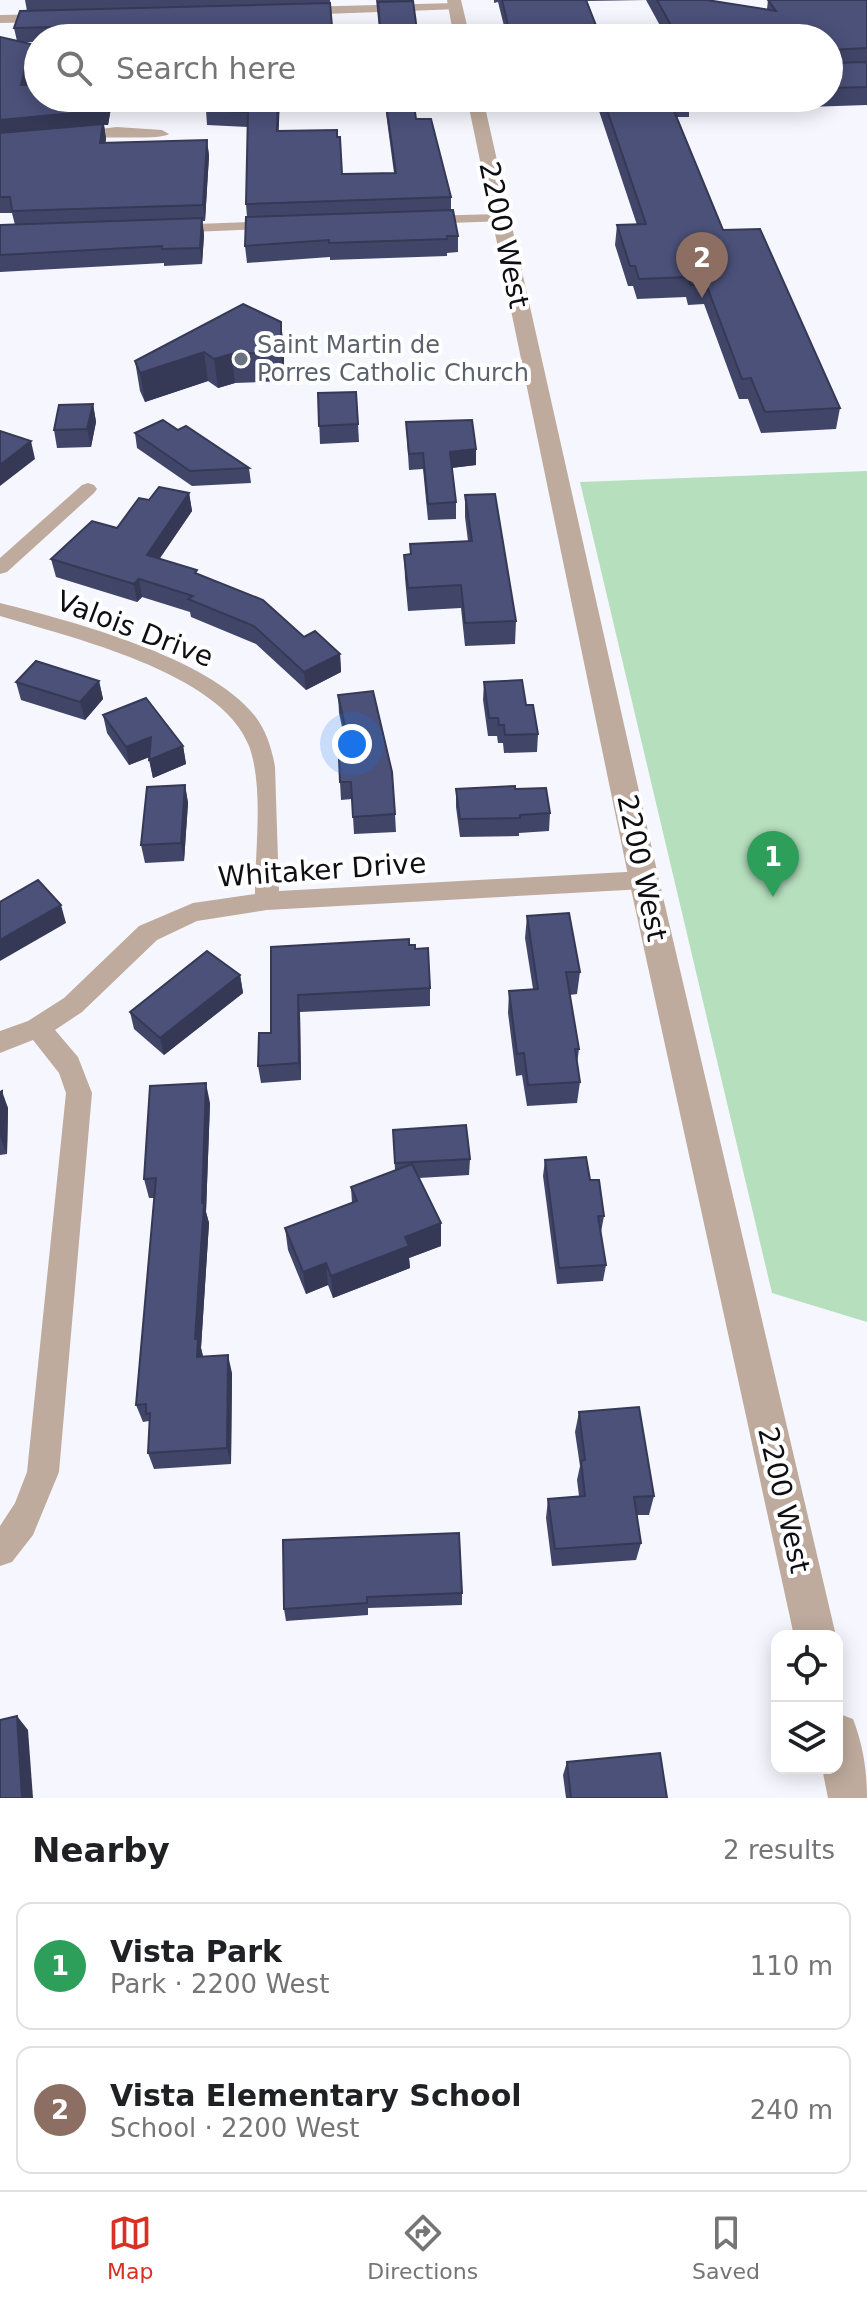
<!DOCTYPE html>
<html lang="en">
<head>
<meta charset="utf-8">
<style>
  :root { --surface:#fff; --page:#f2f2f2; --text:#202124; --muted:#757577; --line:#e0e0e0; --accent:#d93025 }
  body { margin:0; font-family:"DejaVu Sans",sans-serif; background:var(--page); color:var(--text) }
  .controls { position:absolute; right:24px; bottom:24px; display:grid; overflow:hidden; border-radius:16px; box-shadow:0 4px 20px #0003 }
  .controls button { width:72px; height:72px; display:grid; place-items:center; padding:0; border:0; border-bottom:2px solid var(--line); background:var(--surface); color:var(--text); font:40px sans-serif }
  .you { position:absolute; left:352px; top:744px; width:28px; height:28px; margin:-20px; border:6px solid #fff; border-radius:50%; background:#1a73e8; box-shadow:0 0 0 12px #1a73e833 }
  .badge { display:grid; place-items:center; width:52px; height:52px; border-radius:50%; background:var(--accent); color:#fff; font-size:26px; font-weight:700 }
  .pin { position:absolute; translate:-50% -66px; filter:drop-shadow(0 2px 4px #0008) }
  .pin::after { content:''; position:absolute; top:42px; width:28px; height:24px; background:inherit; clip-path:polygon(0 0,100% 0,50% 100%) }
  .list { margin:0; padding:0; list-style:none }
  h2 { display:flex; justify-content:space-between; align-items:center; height:104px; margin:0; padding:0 32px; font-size:34px }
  h2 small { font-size:26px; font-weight:400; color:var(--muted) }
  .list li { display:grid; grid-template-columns:52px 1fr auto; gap:24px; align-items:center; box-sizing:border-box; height:128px; margin:0 16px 16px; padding:0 16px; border:2px solid var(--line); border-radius:16px }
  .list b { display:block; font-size:30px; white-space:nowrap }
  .list p { margin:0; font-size:26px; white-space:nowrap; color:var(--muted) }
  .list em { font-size:26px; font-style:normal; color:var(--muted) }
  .icon { flex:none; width:44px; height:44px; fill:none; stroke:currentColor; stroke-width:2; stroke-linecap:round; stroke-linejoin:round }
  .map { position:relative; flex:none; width:867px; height:1798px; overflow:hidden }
  .search { position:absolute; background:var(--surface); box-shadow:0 4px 20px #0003; left:24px; right:24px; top:24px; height:88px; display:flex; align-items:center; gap:20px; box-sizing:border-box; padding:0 28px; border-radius:44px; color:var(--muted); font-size:30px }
  .sheet { height:392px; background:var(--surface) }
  nav { display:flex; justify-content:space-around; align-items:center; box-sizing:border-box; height:112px; border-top:2px solid var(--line); background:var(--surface); font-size:22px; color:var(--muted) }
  nav a { display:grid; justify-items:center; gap:4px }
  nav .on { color:var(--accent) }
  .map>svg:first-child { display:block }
  .green { fill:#b6dfbe }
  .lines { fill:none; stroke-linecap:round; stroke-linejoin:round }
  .minor { fill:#beab9d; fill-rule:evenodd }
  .tertiary { fill:#beab9d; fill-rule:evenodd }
  .wall { fill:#414669; fill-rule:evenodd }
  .shaded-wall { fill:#353955 }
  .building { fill:#4c517a; stroke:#353955; stroke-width:2 }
  .worship-dot { fill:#6b7280; stroke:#fff; stroke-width:3 }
  .labels { text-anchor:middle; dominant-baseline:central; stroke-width:8; stroke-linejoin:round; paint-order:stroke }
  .far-worship-label { font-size:24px; fill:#5b616d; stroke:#fff; text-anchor:start }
  .street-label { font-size:28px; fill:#0f0f13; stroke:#fff }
</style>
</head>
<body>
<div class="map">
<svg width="867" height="1798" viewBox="0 0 867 1798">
  <rect width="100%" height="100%" fill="#f6f7fe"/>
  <!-- green -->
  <path class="green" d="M 867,471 L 867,1322 L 772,1293 L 580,482 Z"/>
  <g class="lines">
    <!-- minor -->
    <g class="minor">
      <path d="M 456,3 L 460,5 L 460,9 L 298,15 L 292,11 L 298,7 Z"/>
      <path d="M 0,15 L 49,14 L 55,18 L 49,22 L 0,23 Z"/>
      <path d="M 117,127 L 162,130 L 169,134 C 161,140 107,136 91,138 C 81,139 74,141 66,136 L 73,132 Z"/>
      <path d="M 500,214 L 507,218 L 505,221 L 422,224 L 415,220 L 422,216 Z"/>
      <path d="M 277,221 L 284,225 L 282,228 L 170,233 L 163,229 L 170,225 Z"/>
      <path d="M 88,483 L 94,485 L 97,489 L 94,493 L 7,572 L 0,574 L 0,558 L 82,485 Z"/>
      <path d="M 0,603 C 71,621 209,657 255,716 C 266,730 272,749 275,767 L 279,891 L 644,871 L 652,874 L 656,880 L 652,886 L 644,889 L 267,910 L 197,921 L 157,940 L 82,1012 L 55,1030 L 78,1057 L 92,1093 L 59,1472 L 33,1535 L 12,1562 L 0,1566 L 0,1526 L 15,1503 L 27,1472 L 66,1093 L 59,1073 L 33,1040 L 0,1053 L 0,1031 L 28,1021 L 64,998 L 139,926 L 193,903 L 255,894 C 255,850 264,787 249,746 C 221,672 69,637 0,616 Z"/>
    </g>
    <!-- tertiary -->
    <g class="tertiary">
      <path d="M 447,0 L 461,0 L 470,38 L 454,38 Z"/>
      <path d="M 467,98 L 483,98 L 659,880 L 836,1636 L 794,1636 L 629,880 Z"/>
      <path d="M 837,1713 L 853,1719 C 863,1745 867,1770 867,1798 L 828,1798 L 822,1768 L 837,1768 Z"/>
    </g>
  </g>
  <!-- wall -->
  <g class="wall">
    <path d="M 25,0 L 330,0 L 333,38 L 38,38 L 38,42 L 22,42 L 34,59 L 27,85 L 38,98 L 111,98 L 112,102 L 108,125 L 104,125 L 106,139 L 105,143 L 207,140 L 209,156 L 205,221 L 202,221 L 204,235 L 202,264 L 164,266 L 164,263 L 0,272 L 0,225 L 15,225 L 12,213 L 0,213 L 0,37 L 17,41 L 14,28 L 27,11 Z"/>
    <path d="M 376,0 L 412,0 L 418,38 L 380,38 Z"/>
    <path d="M 494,0 L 707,0 L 767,9 L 768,0 L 867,0 L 867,105 L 689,111 L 689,117 L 677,117 L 723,230 L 840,408 L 836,429 L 761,433 L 748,399 L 739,399 L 704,304 L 688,305 L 686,297 L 637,299 L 633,286 L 628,286 L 615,245 L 617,225 L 637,225 L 598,108 L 523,110 L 520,98 L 829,98 L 829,38 L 507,38 L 498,2 L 494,3 ZM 646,0 L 663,31 L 599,33 L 587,1 Z"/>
    <path d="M 133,98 L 195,98 L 194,108 L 135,110 Z"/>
    <path d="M 206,98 L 280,98 L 278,131 L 342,174 L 394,173 L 384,98 L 413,98 L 416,119 L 451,197 L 451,210 L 458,236 L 458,252 L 447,253 L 447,256 L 330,260 L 330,257 L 247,263 L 245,246 L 247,217 L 246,204 L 248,127 L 207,125 L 206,110 Z"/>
    <path d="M 281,322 L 284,351 L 284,381 L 235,383 L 218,388 L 208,381 L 145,402 L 140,391 L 135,361 Z"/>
    <path d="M 318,393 L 358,424 L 359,442 L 320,444 Z"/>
    <path d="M 93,404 L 96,422 L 91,447 L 57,448 L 54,430 Z"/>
    <path d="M 406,422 L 476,465 L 452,468 L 456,502 L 456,519 L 428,520 L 423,469 L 409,470 Z"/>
    <path d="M 178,430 L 249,468 L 251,483 L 192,486 L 137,448 L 135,433 Z"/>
    <path d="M 189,493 L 192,511 L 159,559 L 198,574 L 304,637 L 340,654 L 341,672 L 306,690 L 256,644 L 191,617 L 190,612 L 142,597 L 137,602 L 56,577 L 51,559 L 117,528 L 149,500 Z"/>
    <path d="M 465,495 L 516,621 L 515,644 L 465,646 L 461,608 L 408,611 L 405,578 L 404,555 L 410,555 L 410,544 L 468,541 L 465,517 Z"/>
    <path d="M 99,681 L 103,699 L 85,720 L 21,700 L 16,682 Z"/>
    <path d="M 484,682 L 526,705 L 538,734 L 537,752 L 504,753 L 503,743 L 498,743 L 497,736 L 488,736 L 483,700 Z"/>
    <path d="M 338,695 L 395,814 L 396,832 L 354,834 L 352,799 L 341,800 L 340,782 L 349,759 L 339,713 Z"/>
    <path d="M 103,715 L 183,746 L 186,764 L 153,778 L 149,757 L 129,765 L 107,733 Z"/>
    <path d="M 185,785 L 188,803 L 184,861 L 145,863 L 141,845 Z"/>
    <path d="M 456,789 L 515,789 L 550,813 L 549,831 L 519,833 L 519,836 L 460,837 L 456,807 Z"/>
    <path d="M 527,916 L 580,972 L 577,994 L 570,995 L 579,1049 L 577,1064 L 580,1082 L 577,1103 L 527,1106 L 522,1075 L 516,1076 L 508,1013 L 509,991 L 533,989 L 525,938 Z"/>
    <path d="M 409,945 L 415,949 L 430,988 L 430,1006 L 300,1012 L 301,1080 L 261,1083 L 258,1066 L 271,1033 L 271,947 Z"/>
    <path d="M 240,975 L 243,993 L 164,1055 L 134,1029 L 130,1012 Z"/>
    <path d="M 0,1092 L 8,1108 L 7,1154 L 0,1155 Z"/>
    <path d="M 210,1103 L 206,1212 L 209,1223 L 201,1348 L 203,1357 L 232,1373 L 231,1464 L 154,1469 L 148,1453 L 150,1424 L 149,1421 L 143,1422 L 136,1405 L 154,1198 L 149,1198 L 144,1179 Z"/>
    <path d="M 393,1130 L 470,1159 L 469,1175 L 419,1178 L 441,1246 L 409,1258 L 410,1268 L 333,1298 L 328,1285 L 306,1294 L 288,1250 L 285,1228 L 352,1203 L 351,1187 L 395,1170 Z"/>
    <path d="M 545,1160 L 590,1180 L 604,1216 L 601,1232 L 606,1265 L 603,1281 L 557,1284 L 543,1176 Z"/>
    <path d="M 579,1412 L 654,1496 L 649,1515 L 637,1515 L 641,1543 L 636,1560 L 552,1566 L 546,1518 L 548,1499 L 579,1496 L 577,1480 L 580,1466 L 575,1432 Z"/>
    <path d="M 283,1540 L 462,1593 L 462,1605 L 368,1608 L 368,1615 L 286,1621 L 284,1609 Z"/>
    <path d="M 567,1762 L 667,1798 L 566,1798 L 563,1775 Z"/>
  </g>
  <!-- shaded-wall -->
  <g class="shaded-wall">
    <path d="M 31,44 L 34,59 L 24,100 L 21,85 Z"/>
    <path d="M 108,98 L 111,98 L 112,102 L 108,125 L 104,125 L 106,139 L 103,159 L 0,136 L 0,120 Z"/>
    <path d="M 278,98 L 280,98 L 278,147 L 277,131 Z"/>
    <path d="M 207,140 L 209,156 L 205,221 L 203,205 Z"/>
    <path d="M 202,218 L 204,235 L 202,264 L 200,248 Z"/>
    <path d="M 281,322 L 284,351 L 284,381 L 281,352 Z"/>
    <path d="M 204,352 L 208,381 L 145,402 L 140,373 Z"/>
    <path d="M 231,354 L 235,383 L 218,388 L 214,359 Z"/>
    <path d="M 93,404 L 96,422 L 91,447 L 87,429 Z"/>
    <path d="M 31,441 L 35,459 L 0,486 L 0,465 Z"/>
    <path d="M 476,449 L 476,465 L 450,468 L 450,452 Z"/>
    <path d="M 189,493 L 192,511 L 150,573 L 147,555 Z"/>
    <path d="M 139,579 L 142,597 L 137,602 L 134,584 Z"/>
    <path d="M 340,654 L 341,672 L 306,690 L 304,672 Z"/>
    <path d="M 99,681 L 103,699 L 85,720 L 80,702 Z"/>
    <path d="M 151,737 L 155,755 L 129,765 L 126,747 Z"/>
    <path d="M 183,746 L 186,764 L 153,778 L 149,760 Z"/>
    <path d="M 185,785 L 188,803 L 184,861 L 181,843 Z"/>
    <path d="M 61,905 L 66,923 L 0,961 L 0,940 Z"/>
    <path d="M 240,975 L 243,993 L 164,1055 L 160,1038 Z"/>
    <path d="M 298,995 L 300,1012 L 301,1080 L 299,1063 Z"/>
    <path d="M 206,1083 L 210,1103 L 206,1212 L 209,1223 L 201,1348 L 203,1356 L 197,1357 L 195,1339 Z"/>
    <path d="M 2,1091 L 8,1108 L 7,1154 L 0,1137 Z"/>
    <path d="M 441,1223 L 441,1246 L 409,1258 L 410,1268 L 333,1298 L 331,1276 L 405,1237 Z"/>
    <path d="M 326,1263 L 328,1285 L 306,1294 L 303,1272 Z"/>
    <path d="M 228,1355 L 232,1373 L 231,1464 L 227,1448 Z"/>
    <path d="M 17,1716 L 28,1730 L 33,1798 L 22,1798 Z"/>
  </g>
  <!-- building -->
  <g class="building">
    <path d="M 502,0 L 586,0 L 599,33 L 674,31 L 657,0 L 707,0 L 776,11 L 768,0 L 867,0 L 867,48 L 830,50 L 829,60 L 832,63 L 867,62 L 867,87 L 829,88 L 829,38 L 511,38 Z"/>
    <path d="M 413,1 L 418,38 L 381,38 L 378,2 Z"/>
    <path d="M 330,3 L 333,38 L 250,38 L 251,25 L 197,26 L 196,38 L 140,38 L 142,25 L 14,28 L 20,11 Z"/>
    <path d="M 0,37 L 31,44 L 21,85 L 38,85 L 38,98 L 108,98 L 106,110 L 0,120 Z"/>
    <path d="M 206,98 L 278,98 L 277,131 L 337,130 L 337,137 L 340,137 L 342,174 L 396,173 L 385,98 L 413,98 L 416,119 L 431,119 L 451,197 L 246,204 L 248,112 L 206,110 Z"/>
    <path d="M 603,98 L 691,98 L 669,99 L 723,230 L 760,229 L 840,408 L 765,412 L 751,378 L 742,379 L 706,284 L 691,285 L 688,277 L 639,279 L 635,266 L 630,266 L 617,225 L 646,224 Z"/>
    <path d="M 103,124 L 100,143 L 207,140 L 203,205 L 12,211 L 10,197 L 0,197 L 0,133 Z"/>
    <path d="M 453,210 L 458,236 L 447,236 L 447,239 L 329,243 L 329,240 L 245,246 L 246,217 Z"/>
    <path d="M 202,218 L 200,248 L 162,249 L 162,246 L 0,255 L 0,225 Z"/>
    <path d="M 243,304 L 281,322 L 281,352 L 231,354 L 214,359 L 204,352 L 140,373 L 135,361 Z"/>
    <path d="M 356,392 L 358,424 L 319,426 L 318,393 Z"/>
    <path d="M 93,404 L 87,429 L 54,430 L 59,405 Z"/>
    <path d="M 163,420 L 178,430 L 186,426 L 249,468 L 190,471 L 135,433 Z"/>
    <path d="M 472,420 L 476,449 L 450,452 L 456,502 L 428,504 L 423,453 L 409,454 L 406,422 Z"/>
    <path d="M 0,431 L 31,441 L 0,465 Z"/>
    <path d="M 159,487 L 189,493 L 147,555 L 197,570 L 195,573 L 263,600 L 304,637 L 315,631 L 340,654 L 304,672 L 254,626 L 188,599 L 193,596 L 139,579 L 134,584 L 51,559 L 92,521 L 117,528 L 139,498 L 149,500 Z"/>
    <path d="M 495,494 L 516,621 L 465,623 L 461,585 L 408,588 L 404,555 L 411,554 L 410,544 L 472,541 L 465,495 Z"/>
    <path d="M 36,661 L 99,681 L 80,702 L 16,682 Z"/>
    <path d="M 522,680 L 526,705 L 533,705 L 538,734 L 505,735 L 504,725 L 499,725 L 498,718 L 489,718 L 484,682 Z"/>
    <path d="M 373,691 L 392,772 L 395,814 L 353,817 L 351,782 L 340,782 L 339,759 L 352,758 L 338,695 Z"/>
    <path d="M 146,698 L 183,746 L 149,760 L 151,737 L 126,747 L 103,715 Z"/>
    <path d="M 185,785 L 181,843 L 141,845 L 147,787 Z"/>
    <path d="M 515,786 L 515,789 L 546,788 L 550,813 L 520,815 L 520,818 L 460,819 L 456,789 Z"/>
    <path d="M 38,880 L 61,905 L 0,940 L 0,902 Z"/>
    <path d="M 569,913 L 580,972 L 566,972 L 579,1049 L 575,1049 L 580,1082 L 528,1085 L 524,1053 L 517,1054 L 509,991 L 538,989 L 527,916 Z"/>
    <path d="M 409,939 L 409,945 L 415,945 L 415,949 L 428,948 L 430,988 L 298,995 L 299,1063 L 258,1066 L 259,1033 L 271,1033 L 271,947 Z"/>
    <path d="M 207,951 L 240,975 L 160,1038 L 130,1012 Z"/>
    <path d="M 206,1083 L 202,1203 L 204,1203 L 195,1339 L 198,1339 L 197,1357 L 228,1355 L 227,1448 L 148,1453 L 150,1413 L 146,1414 L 146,1404 L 136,1405 L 156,1178 L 144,1179 L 150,1086 Z"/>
    <path d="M 2,1091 L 0,1137 L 0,1092 Z"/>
    <path d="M 466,1125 L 470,1159 L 395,1163 L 393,1130 Z"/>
    <path d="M 586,1157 L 590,1180 L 599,1180 L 604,1216 L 598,1216 L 606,1265 L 559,1268 L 545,1160 Z"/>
    <path d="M 412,1164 L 441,1223 L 405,1237 L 409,1246 L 331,1276 L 326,1263 L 303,1272 L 285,1228 L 357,1201 L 351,1187 Z"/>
    <path d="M 639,1407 L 654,1496 L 634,1497 L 641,1543 L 555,1549 L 548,1499 L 585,1496 L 581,1461 L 585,1460 L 579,1412 Z"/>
    <path d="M 459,1533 L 462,1593 L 367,1597 L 367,1603 L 284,1609 L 283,1540 Z"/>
    <path d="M 17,1716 L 22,1798 L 0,1798 L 0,1720 Z"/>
    <path d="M 660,1753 L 667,1798 L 571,1798 L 567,1762 Z"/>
  </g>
  <!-- markers -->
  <circle class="worship-dot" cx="241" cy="359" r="8"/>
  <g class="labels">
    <!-- far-worship labels -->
    <g class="far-worship-label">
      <text x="257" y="345">Saint Martin de<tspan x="257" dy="28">Porres Catholic Church</tspan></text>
    </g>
    <!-- street labels -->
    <g class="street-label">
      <text transform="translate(504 235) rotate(78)">2200 West</text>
      <text transform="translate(135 629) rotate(21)">Valois Drive</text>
      <text transform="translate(642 868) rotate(78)">2200 West</text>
      <text transform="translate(322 870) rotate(-4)">Whitaker Drive</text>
      <text transform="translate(784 1500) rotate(77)">2200 West</text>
    </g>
  </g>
</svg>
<div class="controls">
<button><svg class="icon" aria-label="locate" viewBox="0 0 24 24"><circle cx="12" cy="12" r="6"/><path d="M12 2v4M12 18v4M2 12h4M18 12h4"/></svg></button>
<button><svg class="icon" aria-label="layers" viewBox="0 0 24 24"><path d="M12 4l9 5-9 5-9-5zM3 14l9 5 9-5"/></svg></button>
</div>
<div class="you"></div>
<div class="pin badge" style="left:773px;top:897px;background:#2e9e5b">1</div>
<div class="pin badge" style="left:702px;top:298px;background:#8d6e63">2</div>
<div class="search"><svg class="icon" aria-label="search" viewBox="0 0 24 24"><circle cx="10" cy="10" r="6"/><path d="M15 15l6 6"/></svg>Search here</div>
</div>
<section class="sheet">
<h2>Nearby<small>2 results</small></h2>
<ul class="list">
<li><span class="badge" style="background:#2e9e5b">1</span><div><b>Vista Park</b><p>Park · 2200 West</p></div><em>110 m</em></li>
<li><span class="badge" style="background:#8d6e63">2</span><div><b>Vista Elementary School</b><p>School · 2200 West</p></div><em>240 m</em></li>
</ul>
</section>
<nav>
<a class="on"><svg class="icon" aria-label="map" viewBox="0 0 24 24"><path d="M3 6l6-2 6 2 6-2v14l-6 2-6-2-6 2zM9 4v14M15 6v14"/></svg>Map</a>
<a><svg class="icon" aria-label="directions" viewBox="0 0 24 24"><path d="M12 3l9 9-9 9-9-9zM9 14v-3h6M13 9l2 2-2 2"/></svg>Directions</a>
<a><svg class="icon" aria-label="saved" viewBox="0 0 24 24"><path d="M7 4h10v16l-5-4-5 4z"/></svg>Saved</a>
</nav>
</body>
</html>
